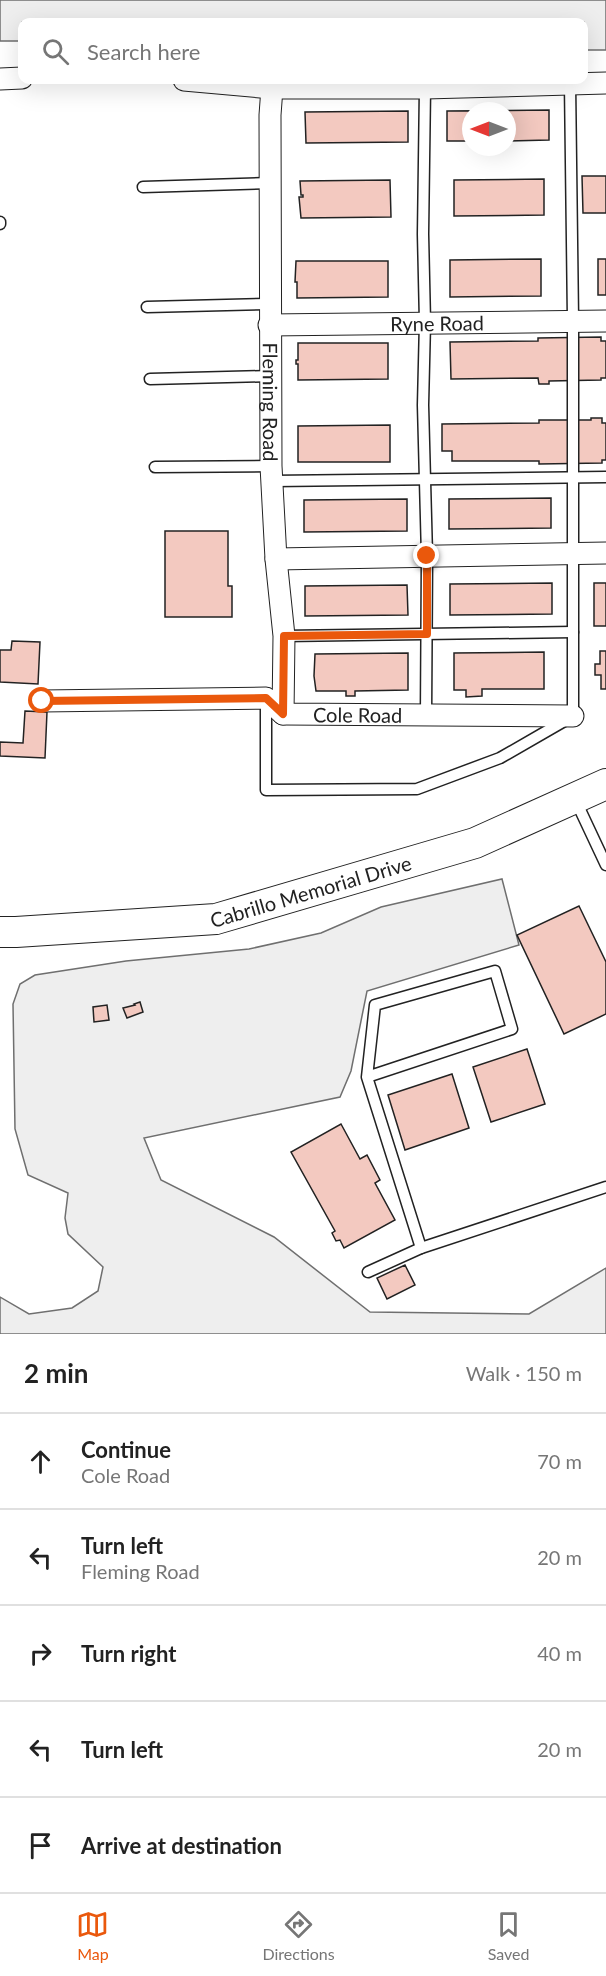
<!DOCTYPE html>
<html lang="en">
<head>
<meta charset="utf-8">
<style>
  :root { --surface:#fff; --page:#f2f2f2; --text:#222; --muted:#767676; --line:#e0e0e0; --accent:#ea580c }
  body { margin:0; font-family:Lato,sans-serif; background:var(--page); color:var(--text) }
  .compass { position:absolute; left:462px; top:102px; width:54px; height:54px; border-radius:50%; background:var(--surface); box-shadow:0 6px 24px #0002; rotate:270deg }
  .stop { position:absolute; width:18px; height:18px; margin:-14px; border:4px solid #ea580c; border-radius:50%; background:#fff }
  .stop.end { background:#ea580c; border-color:#fff; box-shadow:0 2px 6px #0008 }
  .list { margin:0; padding:0; list-style:none }
  h2 { display:flex; justify-content:space-between; align-items:center; height:78px; margin:0; padding:0 24px; font-size:26px }
  h2 small { font-size:20px; font-weight:400; color:var(--muted) }
  .list li { display:grid; grid-template-columns:39px 1fr auto; gap:18px; align-items:center; box-sizing:border-box; height:96px; padding:0 24px; border-top:2px solid var(--line) }
  .list b { display:block; font-size:22px; white-space:nowrap }
  .list p { margin:0; font-size:20px; white-space:nowrap; color:var(--muted) }
  .list em { font-size:20px; font-style:normal; color:var(--muted) }
  .icon { flex:none; width:33px; height:33px; fill:none; stroke:currentColor; stroke-width:2; stroke-linecap:round; stroke-linejoin:round }
  .map { position:relative; flex:none; width:606px; height:1334px; overflow:hidden }
  .search { position:absolute; background:var(--surface); box-shadow:0 6px 24px #0002; left:18px; right:18px; top:18px; height:66px; display:flex; align-items:center; gap:15px; box-sizing:border-box; padding:0 21px; border-radius:12px; color:var(--muted); font-size:22px }
  .sheet { height:558px; background:var(--surface) }
  nav { display:flex; justify-content:space-around; align-items:center; box-sizing:border-box; height:84px; border-top:2px solid var(--line); background:var(--surface); font-size:16px; color:var(--muted) }
  nav a { display:grid; justify-items:center; gap:3px }
  nav .on { color:var(--accent) }
  .map>svg:first-child { display:block }
  .green { fill:#eee; stroke:#6f6f6f; stroke-width:1.5 }
  .building { fill:#f3c9c0; stroke:#222; stroke-width:1.5 }
  .lines { fill:none; stroke-linecap:round; stroke-linejoin:round }
  .service-casing { stroke:#222; stroke-width:13 }
  .minor-casing { stroke:#222; stroke-width:23 }
  .secondary-casing { stroke:#222; stroke-width:32 }
  .service { stroke:#fff; stroke-width:10 }
  .minor { stroke:#fff; stroke-width:21 }
  .secondary { stroke:#fff; stroke-width:30 }
  .route { stroke:#ea580c; stroke-width:8 }
  .labels { text-anchor:middle; dominant-baseline:central; stroke-width:4.5; stroke-linejoin:round; paint-order:stroke }
  .street-label { font-size:20px; fill:#222; stroke:#fff }
</style>
</head>
<body>
<div class="map">
<svg width="606" height="1334" viewBox="0 0 606 1334">
  <rect width="100%" height="100%" fill="#fff"/>
  <!-- green -->
  <g class="green">
    <path d="M 0,0 L 606,0 L 606,50 L 584,50 L 584,22 L 22,22 L 22,41 L 0,41 Z"/>
    <path d="M 502,879 L 519,945 L 367,991 L 351,1071 L 340,1097 L 144,1138 L 161,1180 L 274,1237 L 370,1312 L 529,1314 L 606,1268 L 606,1334 L 0,1334 L 0,1297 L 29,1314 L 72,1308 L 98,1291 L 103,1267 L 68,1234 L 65,1218 L 68,1193 L 28,1175 L 15,1129 L 13,1004 L 20,984 L 35,975 L 126,961 L 249,949 L 321,933 L 381,907 Z"/>
  </g>
  <!-- building -->
  <g class="building">
    <path d="M 549,110 L 549,140 L 507,141 L 507,111 L 471,111 L 471,141 L 447,141 L 447,111 Z"/>
    <path d="M 408,111 L 408,142 L 306,143 L 305,112 Z"/>
    <path d="M 582,176 L 606,176 L 606,213 L 583,213 Z"/>
    <path d="M 544,179 L 544,215 L 454,216 L 454,180 Z"/>
    <path d="M 390,180 L 391,217 L 301,218 L 299,197 L 303,197 L 303,195 L 301,195 L 300,181 Z"/>
    <path d="M 541,259 L 541,296 L 450,297 L 450,260 Z"/>
    <rect x="598" y="259" width="8" height="36"/>
    <path d="M 296,261 L 388,261 L 388,297 L 297,298 L 297,282 L 295,282 Z"/>
    <path d="M 601,337 L 601,341 L 606,341 L 606,378 L 601,378 L 601,380 L 549,381 L 549,384 L 539,384 L 538,378 L 451,379 L 450,342 L 538,341 L 538,338 Z"/>
    <path d="M 298,343 L 388,343 L 388,379 L 298,380 L 298,364 L 296,364 L 296,360 L 298,360 Z"/>
    <path d="M 591,418 L 602,418 L 602,423 L 606,423 L 606,460 L 602,460 L 602,463 L 539,464 L 539,461 L 452,461 L 452,451 L 442,451 L 442,424 L 539,423 L 539,420 L 591,420 Z"/>
    <path d="M 390,425 L 390,462 L 298,462 L 298,426 Z"/>
    <path d="M 551,498 L 551,528 L 449,529 L 449,499 Z"/>
    <path d="M 407,499 L 407,531 L 304,532 L 304,500 Z"/>
    <path d="M 165,531 L 228,531 L 228,586 L 232,586 L 232,617 L 165,617 Z"/>
    <path d="M 552,583 L 552,614 L 450,615 L 450,584 Z"/>
    <rect x="594" y="583" width="12" height="43"/>
    <path d="M 407,585 L 408,615 L 305,616 L 305,586 Z"/>
    <path d="M 12,641 L 40,642 L 38,684 L 0,682 L 0,650 L 11,650 Z"/>
    <path d="M 600,651 L 606,651 L 606,689 L 601,689 L 601,675 L 595,675 L 595,664 L 600,664 Z"/>
    <path d="M 544,652 L 544,689 L 482,689 L 482,696 L 466,697 L 466,690 L 454,690 L 454,653 Z"/>
    <path d="M 408,653 L 408,690 L 355,691 L 355,696 L 346,696 L 346,691 L 316,691 L 314,676 L 315,654 Z"/>
    <path d="M 25,711 L 47,712 L 45,758 L 0,756 L 0,742 L 23,743 Z"/>
    <path d="M 579,906 L 606,962 L 606,1014 L 564,1034 L 517,935 Z"/>
    <path d="M 140,1002 L 143,1012 L 127,1018 L 123,1008 L 135,1005 L 134,1004 Z"/>
    <path d="M 107,1005 L 109,1020 L 94,1022 L 93,1007 Z"/>
    <path d="M 527,1049 L 545,1104 L 491,1122 L 473,1067 Z"/>
    <path d="M 452,1074 L 469,1128 L 405,1150 L 388,1095 Z"/>
    <path d="M 341,1124 L 360,1159 L 367,1155 L 380,1180 L 375,1183 L 395,1220 L 344,1248 L 340,1240 L 336,1241 L 332,1233 L 335,1231 L 291,1152 Z"/>
    <path d="M 405,1265 L 415,1285 L 387,1299 L 377,1278 Z"/>
  </g>
  <g class="lines">
    <defs>
      <g id="service">
        <path d="M 425,88 L 423,234 L 425,322 L 423,405 L 427,556 L 426,716"/>
        <path d="M 143,187 L 270,183"/>
        <path d="M 0,222 L 0,224"/>
        <path d="M 147,307 L 269,304"/>
        <path d="M 150,379 L 270,376"/>
        <path d="M 155,467 L 271,466"/>
        <path d="M 272,481 L 606,477"/>
        <path d="M 284,636 L 573,632"/>
        <path d="M 266,699 L 266,790 L 417,789 L 500,758 L 573,716 L 573,320 L 570,83"/>
        <path d="M 575,799 L 606,865"/>
        <path d="M 367,1077 L 512,1029 L 495,971 L 375,1005 L 367,1077 L 421,1248"/>
        <path d="M 368,1272 L 421,1248 L 606,1187"/>
      </g>
      <g id="minor">
        <path d="M 0,79 L 22,78"/>
        <path d="M 184,80 L 272,88 L 425,88 L 606,83"/>
        <path id="s1" d="M 272,88 L 270,115 L 271,466 L 276,559 L 284,636 L 283,714"/>
        <path id="s2" d="M 269,325 L 606,321"/>
        <path d="M 276,559 L 606,553"/>
        <path id="s3" d="M 42,701 L 266,698 L 283,714 L 573,716"/>
      </g>
      <g id="secondary">
        <path id="s4" d="M 0,932 L 16,932 L 216,919 L 475,843 L 606,784"/>
      </g>
    </defs>
    <!-- service casing -->
    <use href="#service" class="service-casing"/>
    <!-- minor casing -->
    <use href="#minor" class="minor-casing"/>
    <!-- secondary casing -->
    <use href="#secondary" class="secondary-casing"/>
    <!-- service -->
    <use href="#service" class="service"/>
    <!-- minor -->
    <use href="#minor" class="minor"/>
    <!-- secondary -->
    <use href="#secondary" class="secondary"/>
  </g>
  <g class="lines">
    <!-- route -->
    <path class="route" d="M 42,701 L 266,698 L 283,714 L 284,636 L 427,634 L 427,556"/>
  </g>
  <g class="labels">
    <!-- street labels -->
    <g class="street-label">
      <text stroke="none"><textPath href="#s2" startOffset="168">Ryne Road</textPath></text>
      <text stroke="none"><textPath href="#s1" startOffset="314">Fleming Road</textPath></text>
      <text stroke="none"><textPath href="#s3" startOffset="322">Cole Road</textPath></text>
      <text stroke="none"><textPath href="#s4" startOffset="315">Cabrillo Memorial Drive</textPath></text>
    </g>
  </g>
</svg>
<svg class="compass" viewBox="-18 -18 36 36"><path d="M0-13l5 13h-10z" fill="#e53935"/><path d="M0 13l5-13h-10z" fill="#767676"/></svg>
<div class="stop" style="left:42px;top:701px"></div>
<div class="stop end" style="left:427px;top:556px"></div>
<div class="search"><svg class="icon" aria-label="search" viewBox="0 0 24 24"><circle cx="10" cy="10" r="6"/><path d="M15 15l6 6"/></svg>Search here</div>
</div>
<section class="sheet">
<h2>2 min<small>Walk · 150 m</small></h2>
<ul class="list">
<li><svg class="icon" aria-label="ahead" viewBox="0 0 24 24"><path d="M12 20V5M6 11l6-6 6 6"/></svg><div><b>Continue</b><p>Cole Road</p></div><em>70 m</em></li>
<li><svg class="icon" aria-label="left" viewBox="0 0 24 24"><path d="M17 20v-9H6M10 6l-5 5 5 5"/></svg><div><b>Turn left</b><p>Fleming Road</p></div><em>20 m</em></li>
<li><svg class="icon" aria-label="right" viewBox="0 0 24 24"><path d="M7 20v-9h11M14 6l5 5-5 5"/></svg><div><b>Turn right</b></div><em>40 m</em></li>
<li><svg class="icon" aria-label="left" viewBox="0 0 24 24"><path d="M17 20v-9H6M10 6l-5 5 5 5"/></svg><div><b>Turn left</b></div><em>20 m</em></li>
<li><svg class="icon" aria-label="arrive" viewBox="0 0 24 24"><path d="M6 21V4h12l-3 4 3 4H6"/></svg><div><b>Arrive at destination</b></div></li>
</ul>
</section>
<nav>
<a class="on"><svg class="icon" aria-label="map" viewBox="0 0 24 24"><path d="M3 6l6-2 6 2 6-2v14l-6 2-6-2-6 2zM9 4v14M15 6v14"/></svg>Map</a>
<a><svg class="icon" aria-label="directions" viewBox="0 0 24 24"><path d="M12 3l9 9-9 9-9-9zM9 14v-3h6M13 9l2 2-2 2"/></svg>Directions</a>
<a><svg class="icon" aria-label="saved" viewBox="0 0 24 24"><path d="M7 4h10v16l-5-4-5 4z"/></svg>Saved</a>
</nav>
</body>
</html>
